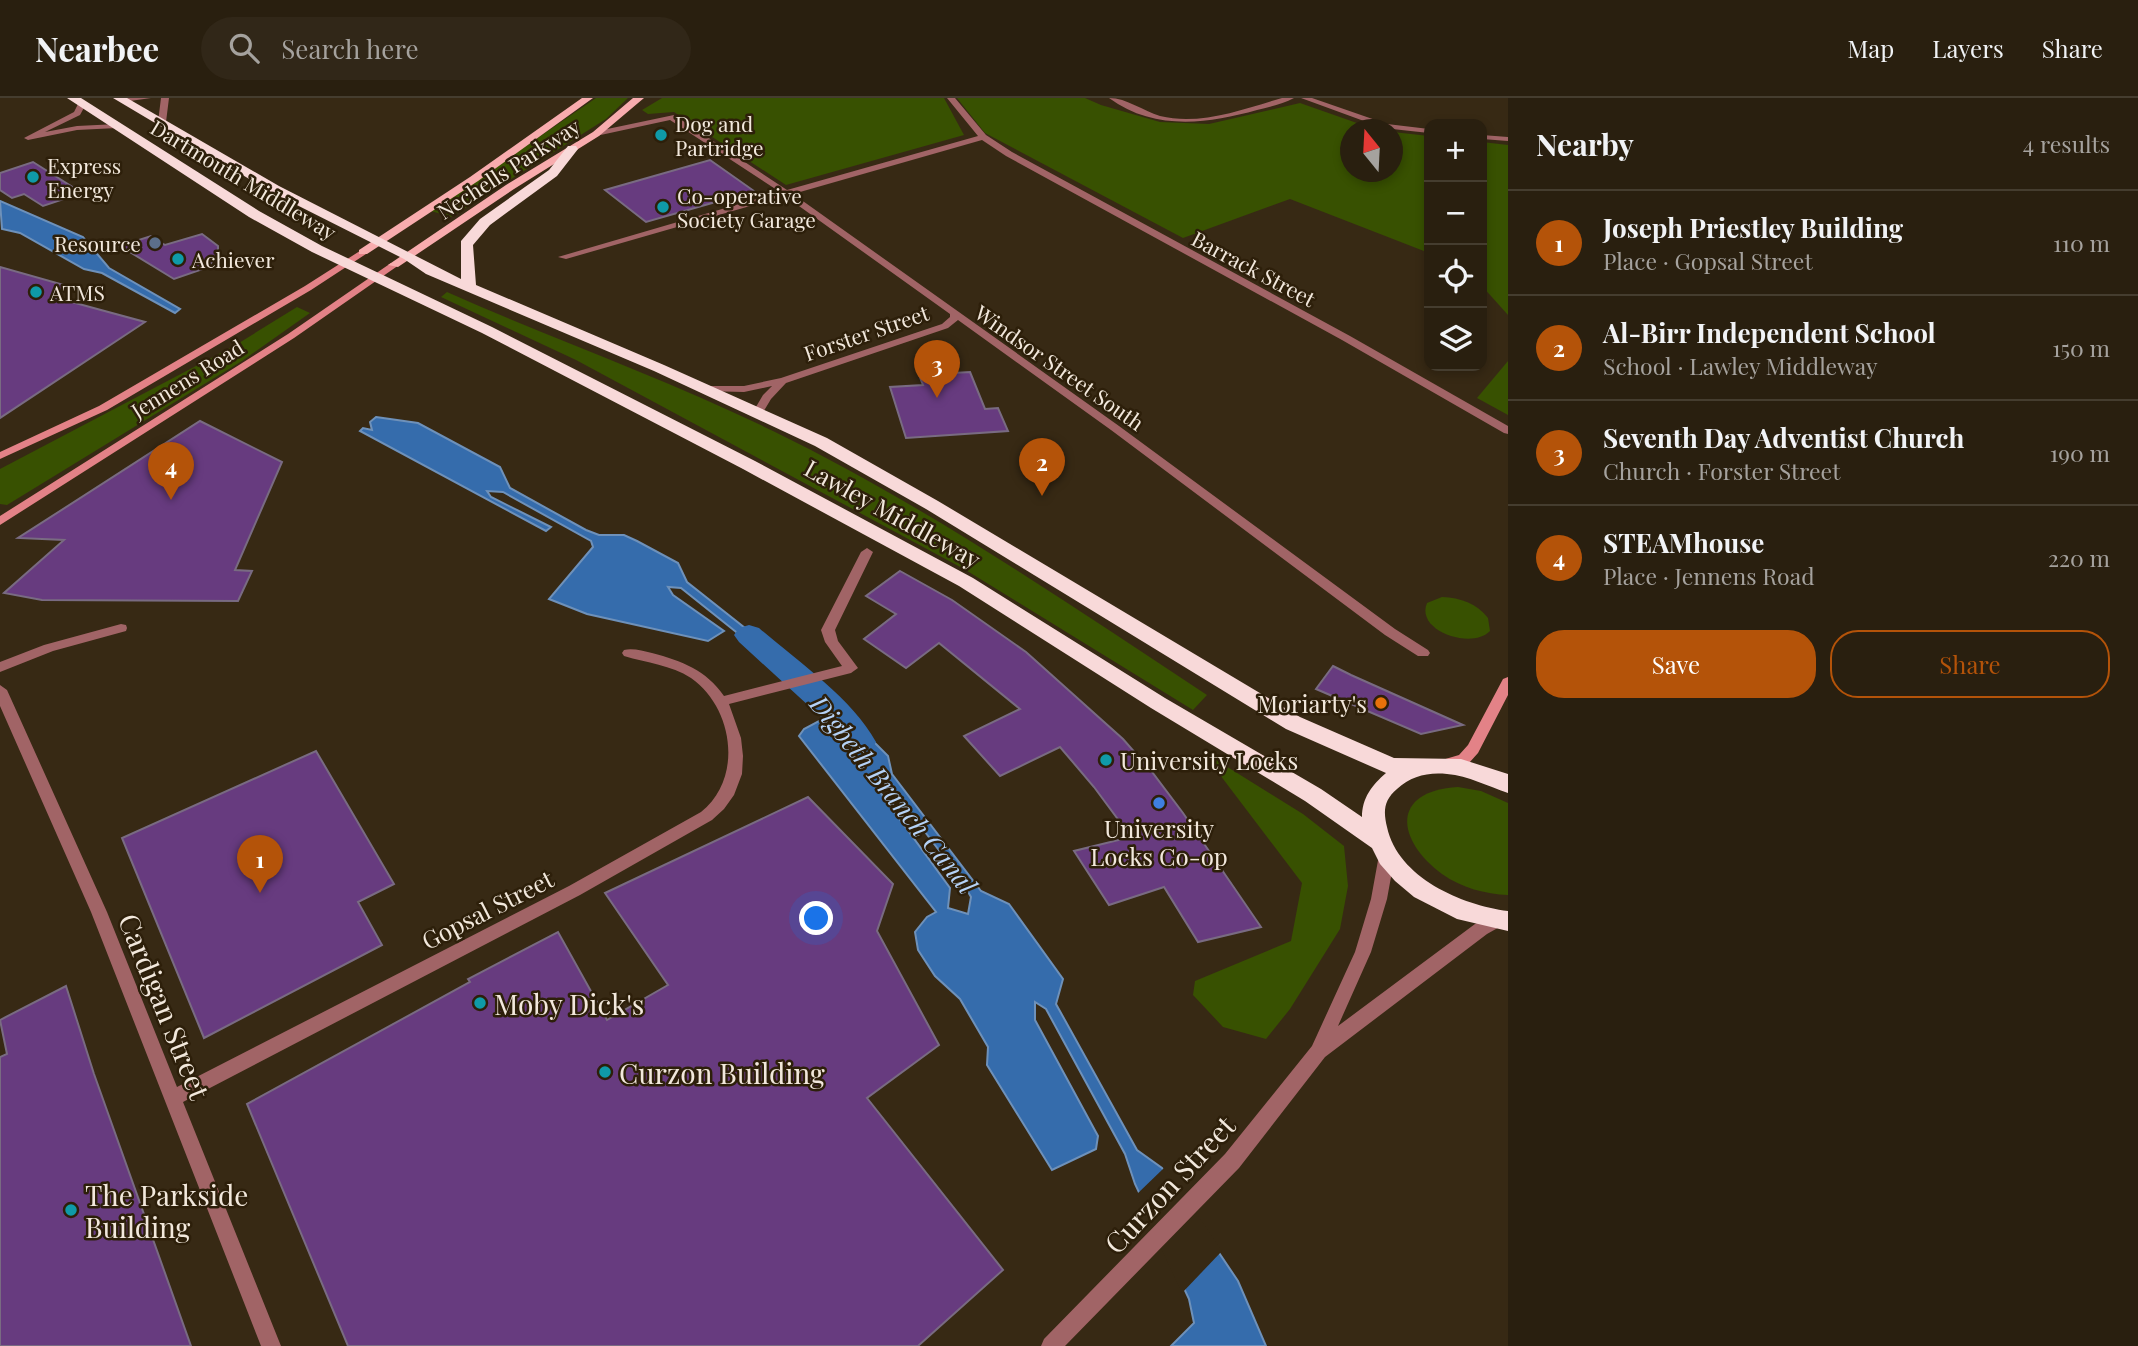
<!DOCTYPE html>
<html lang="en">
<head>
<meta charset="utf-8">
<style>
  :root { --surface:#291f0f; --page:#312718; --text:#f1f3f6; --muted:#a5a29e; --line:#453d2f; --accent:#b45309 }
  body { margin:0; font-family:"Playfair Display",serif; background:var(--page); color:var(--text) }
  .controls { position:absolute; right:21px; top:21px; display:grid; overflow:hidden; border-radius:14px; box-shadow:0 4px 10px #0003 }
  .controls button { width:63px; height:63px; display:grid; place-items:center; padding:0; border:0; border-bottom:2px solid var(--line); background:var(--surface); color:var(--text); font:35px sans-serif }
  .compass { position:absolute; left:1340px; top:21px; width:63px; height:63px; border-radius:50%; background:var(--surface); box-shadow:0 4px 10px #0003; rotate:342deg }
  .you { position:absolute; left:817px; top:821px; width:24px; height:24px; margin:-18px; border:5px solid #fff; border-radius:50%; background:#1a73e8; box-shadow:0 0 0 10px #1a73e833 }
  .badge { display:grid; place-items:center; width:46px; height:46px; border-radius:50%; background:var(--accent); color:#fff; font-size:23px; font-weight:700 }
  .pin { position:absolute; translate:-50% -58px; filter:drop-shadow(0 2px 4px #0008) }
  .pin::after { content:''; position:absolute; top:37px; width:24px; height:21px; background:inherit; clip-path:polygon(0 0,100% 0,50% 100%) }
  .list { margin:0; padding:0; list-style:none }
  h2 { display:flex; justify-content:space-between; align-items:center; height:91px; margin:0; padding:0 28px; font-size:30px }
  h2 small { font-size:23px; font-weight:400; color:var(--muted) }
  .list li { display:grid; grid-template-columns:46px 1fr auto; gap:21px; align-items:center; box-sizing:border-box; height:105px; padding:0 28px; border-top:2px solid var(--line) }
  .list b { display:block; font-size:26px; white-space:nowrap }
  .list p { margin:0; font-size:23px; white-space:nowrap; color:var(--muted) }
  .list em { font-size:23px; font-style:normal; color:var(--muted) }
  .actions { display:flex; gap:14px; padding:21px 28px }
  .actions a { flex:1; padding:16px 0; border:2px solid var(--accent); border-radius:28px; text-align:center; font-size:24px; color:var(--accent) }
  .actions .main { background:var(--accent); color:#fff }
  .icon { flex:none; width:38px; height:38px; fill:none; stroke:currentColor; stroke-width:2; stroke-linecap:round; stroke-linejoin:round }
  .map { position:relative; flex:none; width:1508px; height:1248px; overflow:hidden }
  header { display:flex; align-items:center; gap:42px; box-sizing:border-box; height:98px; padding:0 35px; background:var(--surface); border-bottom:2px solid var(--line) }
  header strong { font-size:33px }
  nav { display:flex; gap:38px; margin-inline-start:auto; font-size:24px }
  .search { width:490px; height:63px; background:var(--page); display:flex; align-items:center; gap:18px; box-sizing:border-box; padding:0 24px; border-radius:38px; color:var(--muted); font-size:26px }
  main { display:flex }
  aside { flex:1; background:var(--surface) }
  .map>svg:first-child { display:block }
  .green { fill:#385101 }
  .water { fill:#356cac; stroke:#6e91ba; stroke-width:2; fill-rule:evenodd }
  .pier { fill:#372914 }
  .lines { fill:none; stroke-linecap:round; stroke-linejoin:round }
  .canal { fill:#356cac; fill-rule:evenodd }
  .building { fill:#673b7f; stroke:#796b82; stroke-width:2 }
  .street { fill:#a16466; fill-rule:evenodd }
  .secondary { fill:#e38287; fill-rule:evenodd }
  .primary { fill:#f8acae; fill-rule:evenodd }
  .highway { fill:#f8d9d9; fill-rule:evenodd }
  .culture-dot { fill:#0f9aa8; stroke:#2d1f0a; stroke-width:2.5 }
  .service-dot { fill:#5c6f8a; stroke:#2d1f0a; stroke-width:2.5 }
  .food-dot { fill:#e8710a; stroke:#2d1f0a; stroke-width:2.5 }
  .shop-dot { fill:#3f7fe0; stroke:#2d1f0a; stroke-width:2.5 }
  .labels { text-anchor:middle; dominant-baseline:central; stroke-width:5; stroke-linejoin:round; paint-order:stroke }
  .far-poi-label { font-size:21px; fill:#f2e8dc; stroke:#2d1f0a; text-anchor:start }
  .far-street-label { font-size:21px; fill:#f2e8dc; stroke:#2d1f0a }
  .street-label { font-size:24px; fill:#f2e8dc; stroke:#2d1f0a }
  .poi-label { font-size:24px; fill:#f2e8dc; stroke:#2d1f0a; text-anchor:end }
  .water-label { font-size:26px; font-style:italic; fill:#b5d2f6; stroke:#2d1f0a }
  .near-poi-label { font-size:28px; fill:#f2e8dc; stroke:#2d1f0a; text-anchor:start }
  .near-street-label { font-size:28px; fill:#f2e8dc; stroke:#2d1f0a }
</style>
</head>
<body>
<header>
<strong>Nearbee</strong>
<div class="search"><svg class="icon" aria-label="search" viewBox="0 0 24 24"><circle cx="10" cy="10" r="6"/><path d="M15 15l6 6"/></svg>Search here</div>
<nav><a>Map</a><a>Layers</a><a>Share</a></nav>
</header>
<main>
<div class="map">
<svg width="1508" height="1248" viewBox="0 0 1508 1248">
  <rect width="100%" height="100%" fill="#372914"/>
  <!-- green -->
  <g class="green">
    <path d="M 596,0 L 628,0 L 606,21 L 451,119 L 431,113 Z"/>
    <path d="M 662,0 L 944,0 L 964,37 L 786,87 L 674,14 L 648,16 L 642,12 Z"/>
    <path d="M 957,0 L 1085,0 L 1101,7 L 1160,24 L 1209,26 L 1300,5 L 1374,31 L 1350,32 L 1350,74 L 1392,74 L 1393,34 L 1429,38 L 1429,155 L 1290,101 L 1183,140 L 985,35 Z"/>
    <path d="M 1482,44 L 1508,47 L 1508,217 L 1482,188 Z"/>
    <path d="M 447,194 C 555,242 667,281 773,333 C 925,407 1066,504 1207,597 L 1193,612 L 964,471 L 576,262 L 441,199 Z"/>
    <path d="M 297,209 L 310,215 L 242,263 L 7,407 L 0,406 L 0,371 L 234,248 Z"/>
    <path d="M 1508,263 L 1508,317 L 1477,300 Z"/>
    <path d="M 1442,499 C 1461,500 1476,505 1488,520 L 1490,533 C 1472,552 1415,533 1427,505 Z"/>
    <path d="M 1213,660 L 1303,716 L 1344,748 L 1348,788 L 1340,831 L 1290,911 L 1266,941 L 1223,929 L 1193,897 L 1195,883 L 1291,843 L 1302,785 L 1214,669 Z"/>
    <path d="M 1458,689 L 1481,693 L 1508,705 L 1508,797 C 1485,796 1462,790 1442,776 C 1396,742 1390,693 1458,689 Z"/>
  </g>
  <!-- water -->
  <g class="water">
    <path d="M 0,103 L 83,139 L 109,170 L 180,211 L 175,215 L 102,175 L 84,171 L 20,135 L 2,131 Z"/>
    <path d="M 376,319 L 418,325 L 500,369 L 510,390 L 586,432 L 599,437 L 624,437 L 637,443 L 678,465 L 687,484 L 788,564 L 775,565 L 681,490 L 668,489 L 673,497 L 724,533 L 708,543 L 587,516 L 549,501 L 593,449 L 591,443 L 503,394 L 487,393 L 491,399 L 551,429 L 546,433 L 360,333 L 363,330 L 372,332 L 370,324 Z"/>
    <path d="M 841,611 L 888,658 L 892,676 L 981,793 L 1009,806 L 1063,881 L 1056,906 L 1137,1052 L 1162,1070 L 1238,1183 L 1266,1248 L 1171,1248 L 1194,1225 L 1189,1201 L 1135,1086 L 1125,1056 L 1046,911 L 1035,904 L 1035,922 L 1098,1038 L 1096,1051 L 1052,1072 L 987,967 L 988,949 L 960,901 L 935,878 L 918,852 L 915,834 L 927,819 L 936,814 L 799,638 L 804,631 L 825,620 L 825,612 ZM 878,679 L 887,684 L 960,780 L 971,799 L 968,816 L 948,810 L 950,790 L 880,694 Z"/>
  </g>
  <!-- pier -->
  <path class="pier" d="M 1165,1069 L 1222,1153 L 1182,1195 L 1136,1097 Z"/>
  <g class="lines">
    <!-- canal -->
    <path class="canal" d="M 749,527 L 759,530 C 797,563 852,600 876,644 L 871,653 L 860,656 L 849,653 L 822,620 L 739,544 L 734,537 L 739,530 Z"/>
  </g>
  <!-- building -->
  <g class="building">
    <path d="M 710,62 L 754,93 L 646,124 L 605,92 Z"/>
    <path d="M 33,64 L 82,95 L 43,108 L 24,96 L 12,100 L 0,92 L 0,75 Z"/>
    <path d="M 202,136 L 218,148 L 218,158 L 206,170 L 174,181 L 120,148 L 151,138 L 165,147 Z"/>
    <path d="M 0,169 L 71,189 L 53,199 L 145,224 L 0,320 Z"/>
    <path d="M 970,274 L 985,311 L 998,310 L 1008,333 L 906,340 L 890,289 L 923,287 L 919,277 Z"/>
    <path d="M 200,323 L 282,364 L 235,472 L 252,473 L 238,503 L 42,502 L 4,495 L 64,442 L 18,440 Z"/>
    <path d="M 900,473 L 952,502 L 1026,554 L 1123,641 L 1152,674 L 1183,715 L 1261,829 L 1198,844 L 1164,789 L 1109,807 L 1074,753 L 1131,739 L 1094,689 L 1060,649 L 1000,678 L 964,638 L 1020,611 L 939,545 L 906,570 L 864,541 L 896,516 L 866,498 Z"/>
    <path d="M 1333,568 L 1351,577 L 1463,627 L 1421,636 L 1316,591 Z"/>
    <path d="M 316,653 L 394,786 L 358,804 L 382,847 L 204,940 L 122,740 Z"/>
    <path d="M 808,699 L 893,786 L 877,833 L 939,947 L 867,1000 L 1003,1172 L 918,1248 L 348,1248 L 247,1006 L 470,884 L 468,881 L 558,834 L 607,922 L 668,887 L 605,795 Z"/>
    <path d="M 66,888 L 94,976 L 191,1248 L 0,1248 L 0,959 L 7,956 L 0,922 Z"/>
  </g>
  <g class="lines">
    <!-- street -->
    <g class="street">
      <path d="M 120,0 L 151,0 L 123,4 L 120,4 Z"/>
      <path d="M 161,0 L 169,0 L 166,24 L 162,26 L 158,24 Z"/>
      <path d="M 947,0 L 955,0 L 986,37 L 1012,54 L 1350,238 L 1508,328 L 1508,336 L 1504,335 L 1342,242 L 1006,58 L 982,42 L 793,96 L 1119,328 L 1395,531 L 1428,552 L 1430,555 L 1428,558 L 1418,558 L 1385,537 L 1111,332 L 958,222 L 948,230 L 786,285 L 771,301 L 762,316 L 758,317 L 753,314 L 763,297 L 772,288 L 744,294 L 704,293 L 704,289 L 708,288 L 744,288 L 781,280 L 942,226 L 950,219 L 950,216 L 785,98 L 566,161 L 558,159 L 780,94 L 670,22 L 596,38 L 593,38 L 593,34 L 674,17 L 787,92 L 978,38 Z"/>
      <path d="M 1109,0 C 1127,0 1143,13 1160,18 C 1200,28 1244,11 1282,0 L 1294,0 C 1283,6 1269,9 1257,12 C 1207,26 1154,33 1109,0 Z"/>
      <path d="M 1301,0 L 1312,0 L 1387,26 L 1429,31 L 1429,35 L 1383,30 Z"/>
      <path d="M 79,4 L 86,6 L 80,17 L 45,34 L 77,28 L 117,26 L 121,28 L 117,30 L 77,32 L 28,42 L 24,40 L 74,14 Z"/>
      <path d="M 1482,37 L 1508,39 L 1508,43 L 1482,41 Z"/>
      <path d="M 867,450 L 873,454 L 835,532 L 838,543 L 858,570 L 851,575 L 729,606 L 741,640 L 743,658 L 742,676 L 734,697 L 724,711 L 712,722 L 580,797 L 183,1004 L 281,1248 L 261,1248 L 91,814 L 0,608 L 0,587 L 7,592 L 107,814 L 177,989 L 569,788 L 701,714 C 744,680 733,609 691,580 C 671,567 647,565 624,558 L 622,555 L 624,552 C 633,550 643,553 652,555 C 682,563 706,572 724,598 L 842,568 L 825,544 L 821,532 L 861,454 Z"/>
      <path d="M 121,526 L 126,527 L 127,530 L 126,533 L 53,553 L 0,574 L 0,564 L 44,547 Z"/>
      <path d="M 1387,751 L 1392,753 L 1395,757 L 1387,801 L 1371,854 L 1338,928 L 1475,826 L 1497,815 L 1503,817 L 1505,822 L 1503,827 L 1487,836 L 1325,959 L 1239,1070 L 1065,1248 L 1041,1248 L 1044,1241 L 1225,1056 L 1312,948 L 1355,854 L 1371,801 L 1379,757 L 1382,753 Z"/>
    </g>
    <!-- secondary -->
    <g class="secondary">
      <path d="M 363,151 L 367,154 L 366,156 L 311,192 L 107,312 L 0,361 L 0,354 L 99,308 L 305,188 Z"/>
      <path d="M 391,165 L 399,167 L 294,240 L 0,427 L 0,418 L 288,236 Z"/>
      <path d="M 1508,579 L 1508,597 L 1478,655 L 1469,665 L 1447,672 L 1442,670 L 1440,666 L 1442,662 L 1459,657 L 1468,647 L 1503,581 Z"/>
    </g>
    <!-- primary -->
    <g class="primary">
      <path d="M 582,0 L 593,0 L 478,83 L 367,156 L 359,156 L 359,152 L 470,79 Z"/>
      <path d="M 633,0 L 644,0 L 599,38 L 514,91 L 398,169 L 388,167 L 506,87 L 593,34 Z"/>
    </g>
    <!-- highway -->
    <path class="highway" d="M 67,0 L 81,0 L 259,113 L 322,148 L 492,229 L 755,363 L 973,480 L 1165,600 L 1321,691 L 1362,719 C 1362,700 1372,687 1386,675 L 1286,631 L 926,411 L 815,348 L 654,273 L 426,176 L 404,161 L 271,94 L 113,0 L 127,0 L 279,88 L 461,181 L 461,143 L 480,121 L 549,72 L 568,48 L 576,48 L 578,51 L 557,78 L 490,127 L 473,147 L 476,187 L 664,267 L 827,340 L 938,403 L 1300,619 L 1394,660 L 1461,661 L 1508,676 L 1508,695 C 1487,688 1469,678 1447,676 C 1428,674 1411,678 1397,691 C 1384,702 1383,713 1387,729 C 1398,780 1462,807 1508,813 L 1508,833 L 1457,821 L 1414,799 L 1395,783 L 1380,766 L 1372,750 L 1305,703 L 1151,610 L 959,488 L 743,371 L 482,235 L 312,154 L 249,119 Z"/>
  </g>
  <!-- markers -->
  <g class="culture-dot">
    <circle cx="661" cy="37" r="7"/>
    <circle cx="33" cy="79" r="7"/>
    <circle cx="663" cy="109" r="7"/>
    <circle cx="178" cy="161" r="7"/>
    <circle cx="36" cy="194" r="7"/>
    <circle cx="1106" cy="662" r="7"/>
    <circle cx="480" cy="905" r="7"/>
    <circle cx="605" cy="974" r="7"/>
    <circle cx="71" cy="1112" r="7"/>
  </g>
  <circle class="service-dot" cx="155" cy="145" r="7"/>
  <circle class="food-dot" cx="1381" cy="605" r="7"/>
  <circle class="shop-dot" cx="1159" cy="705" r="7"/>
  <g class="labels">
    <!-- far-poi labels -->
    <g class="far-poi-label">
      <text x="675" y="25">Dog and<tspan x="675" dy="24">Partridge</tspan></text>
      <text x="47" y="67">Express<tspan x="47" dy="24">Energy</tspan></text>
      <text x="677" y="97">Co-operative<tspan x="677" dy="24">Society Garage</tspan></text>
      <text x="141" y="145" text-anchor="end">Resource</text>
      <text x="192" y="161">Achiever</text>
      <text x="50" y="194">ATMS</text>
    </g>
    <!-- far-street labels -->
    <g class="far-street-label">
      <text transform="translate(508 70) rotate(-33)">Nechells Parkway</text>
      <text transform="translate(244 81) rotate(31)">Dartmouth Middleway</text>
      <text transform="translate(1254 170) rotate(28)">Barrack Street</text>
      <text transform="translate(866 234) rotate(-19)">Forster Street</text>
      <text transform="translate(1060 269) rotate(35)">Windsor Street South</text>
      <text transform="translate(187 280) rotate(-32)">Jennens Road</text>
    </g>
    <!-- street labels -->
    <g class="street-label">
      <text transform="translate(893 415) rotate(29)">Lawley Middleway</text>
      <text transform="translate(487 811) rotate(-27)">Gopsal Street</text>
    </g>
    <!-- poi labels -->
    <g class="poi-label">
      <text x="1367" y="605">Moriarty's</text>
      <text x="1120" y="662" text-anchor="start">University Locks</text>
      <text x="1159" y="730" text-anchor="middle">University<tspan x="1159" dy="28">Locks Co-op</tspan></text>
    </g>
    <!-- water labels -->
    <g class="water-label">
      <text transform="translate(894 696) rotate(51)">Digbeth Branch Canal</text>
    </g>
    <!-- near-poi labels -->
    <g class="near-poi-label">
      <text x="494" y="905">Moby Dick's</text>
      <text x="619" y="974">Curzon Building</text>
      <text x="85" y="1096">The Parkside<tspan x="85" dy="32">Building</tspan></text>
    </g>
    <!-- near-street labels -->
    <g class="near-street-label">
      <text transform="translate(165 908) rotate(68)">Cardigan Street</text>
      <text transform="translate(1169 1086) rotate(-47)">Curzon Street</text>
    </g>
  </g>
</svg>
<div class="controls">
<button>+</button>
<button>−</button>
<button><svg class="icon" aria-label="locate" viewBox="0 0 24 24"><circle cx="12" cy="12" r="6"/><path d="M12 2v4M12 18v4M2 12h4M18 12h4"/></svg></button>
<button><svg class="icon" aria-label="layers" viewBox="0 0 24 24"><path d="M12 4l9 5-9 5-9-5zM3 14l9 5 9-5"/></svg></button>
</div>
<svg class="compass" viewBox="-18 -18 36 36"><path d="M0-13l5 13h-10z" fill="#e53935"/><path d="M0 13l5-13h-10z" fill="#a5a29e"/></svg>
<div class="you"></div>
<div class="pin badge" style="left:260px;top:795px">1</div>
<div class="pin badge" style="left:1042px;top:398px">2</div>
<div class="pin badge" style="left:937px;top:300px">3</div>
<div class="pin badge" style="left:171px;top:402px">4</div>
</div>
<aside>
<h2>Nearby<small>4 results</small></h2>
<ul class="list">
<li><span class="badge">1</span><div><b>Joseph Priestley Building</b><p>Place · Gopsal Street</p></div><em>110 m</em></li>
<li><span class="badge">2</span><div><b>Al-Birr Independent School</b><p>School · Lawley Middleway</p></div><em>150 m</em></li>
<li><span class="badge">3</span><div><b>Seventh Day Adventist Church</b><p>Church · Forster Street</p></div><em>190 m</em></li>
<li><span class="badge">4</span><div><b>STEAMhouse</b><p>Place · Jennens Road</p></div><em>220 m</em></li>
</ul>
<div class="actions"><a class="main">Save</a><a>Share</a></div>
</aside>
</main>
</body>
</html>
